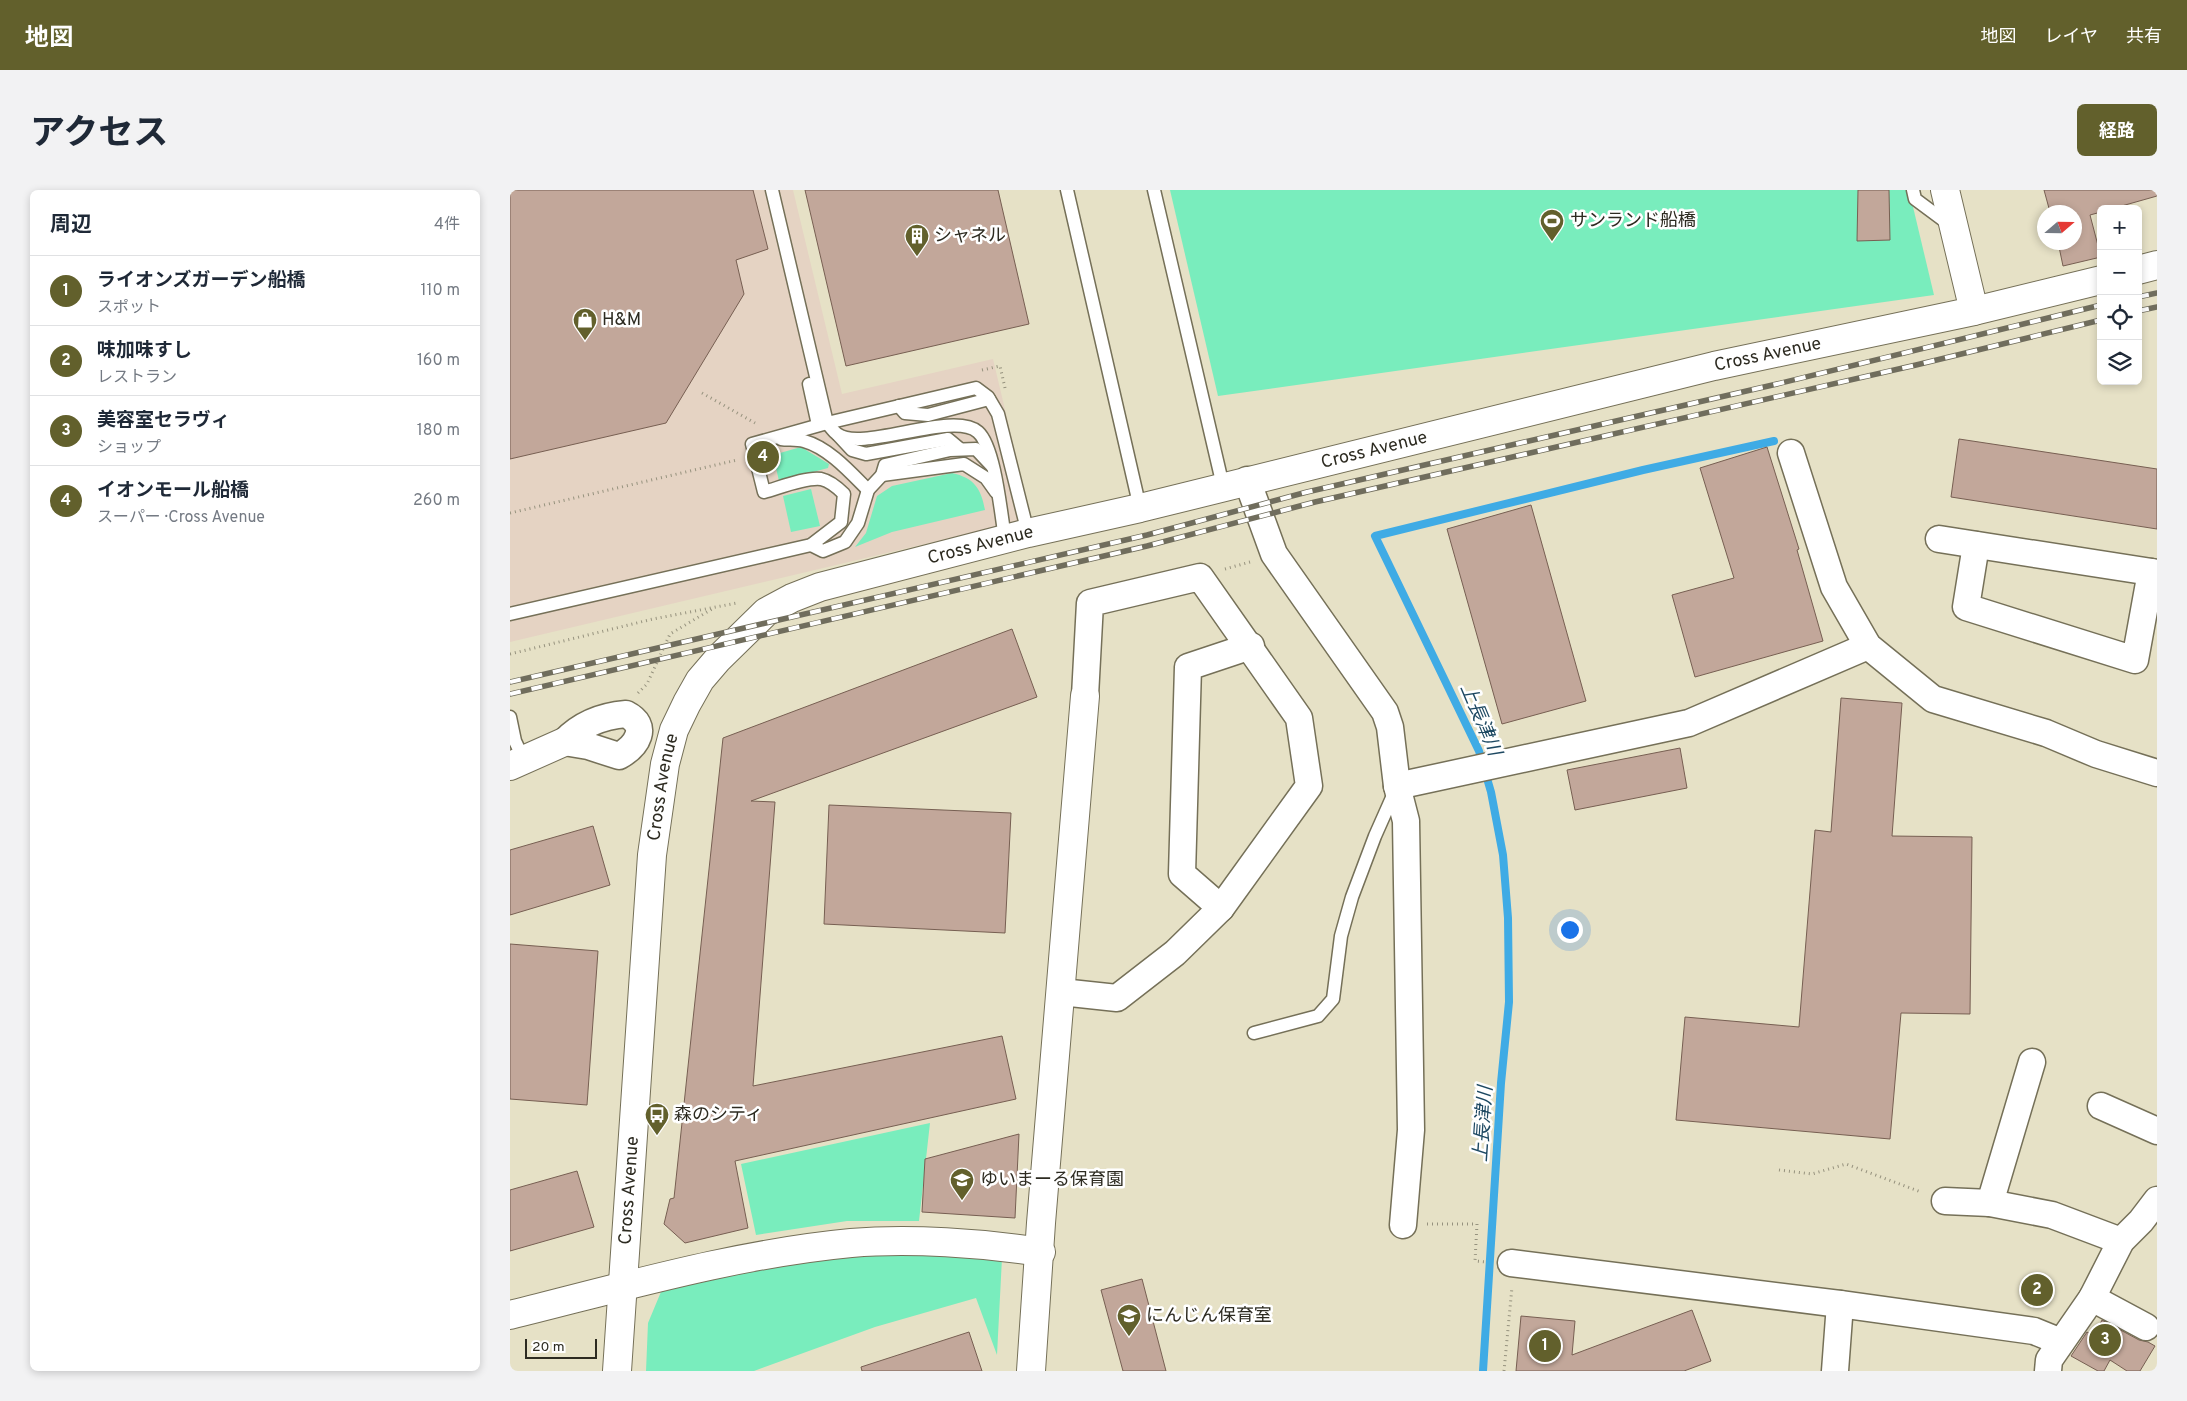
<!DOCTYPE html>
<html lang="ja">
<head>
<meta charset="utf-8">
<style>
  :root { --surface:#fff; --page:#f2f2f3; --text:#1f2937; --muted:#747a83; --line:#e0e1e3; --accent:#62602c }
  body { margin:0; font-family:Overpass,"Noto Sans JP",sans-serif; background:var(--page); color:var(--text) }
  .controls { position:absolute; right:15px; top:15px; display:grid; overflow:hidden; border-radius:8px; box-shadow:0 2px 8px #0003 }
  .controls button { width:45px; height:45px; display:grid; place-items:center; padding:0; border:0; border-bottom:1px solid var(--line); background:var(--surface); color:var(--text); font:25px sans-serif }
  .compass { position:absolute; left:1527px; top:15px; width:45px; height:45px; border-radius:50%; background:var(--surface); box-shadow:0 2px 8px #0003; rotate:70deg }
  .scale { position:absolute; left:15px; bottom:12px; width:72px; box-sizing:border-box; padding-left:5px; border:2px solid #2d2b21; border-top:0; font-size:14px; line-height:18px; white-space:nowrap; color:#2d2b21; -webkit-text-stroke:4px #fff; paint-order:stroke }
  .you { position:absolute; left:1059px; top:739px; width:18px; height:18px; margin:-12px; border:4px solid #fff; border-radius:50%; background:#1a73e8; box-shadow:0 0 0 8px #1a73e833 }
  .badge { display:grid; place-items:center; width:32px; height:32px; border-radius:50%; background:var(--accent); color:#fff; font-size:16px; font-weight:700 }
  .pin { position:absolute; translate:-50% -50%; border:2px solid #fff; box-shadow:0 1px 5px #0006 }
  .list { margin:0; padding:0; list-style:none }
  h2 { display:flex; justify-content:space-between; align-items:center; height:65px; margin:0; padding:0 20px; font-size:21px }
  h2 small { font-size:16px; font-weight:400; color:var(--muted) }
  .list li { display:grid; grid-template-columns:32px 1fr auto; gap:15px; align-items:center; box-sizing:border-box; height:70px; padding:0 20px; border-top:1px solid var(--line) }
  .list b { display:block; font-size:19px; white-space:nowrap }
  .list p { margin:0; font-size:16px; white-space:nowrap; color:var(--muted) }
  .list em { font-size:16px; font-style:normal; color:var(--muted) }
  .icon { flex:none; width:28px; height:28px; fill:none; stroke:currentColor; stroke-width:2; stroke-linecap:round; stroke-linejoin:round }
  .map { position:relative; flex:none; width:1647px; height:1181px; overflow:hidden; border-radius:8px }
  header { display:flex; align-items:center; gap:30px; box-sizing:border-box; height:70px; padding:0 25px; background:var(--accent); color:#fff }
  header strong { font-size:24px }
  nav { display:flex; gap:28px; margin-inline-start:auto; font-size:18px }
  .intro { display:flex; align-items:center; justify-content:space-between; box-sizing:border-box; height:120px; padding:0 30px }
  h1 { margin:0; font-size:35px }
  .button { padding:12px 22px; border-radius:8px; background:var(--accent); color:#fff; font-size:18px; font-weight:700 }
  main { display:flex; gap:30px; padding:0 30px }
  aside { flex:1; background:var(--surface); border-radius:8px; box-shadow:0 2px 8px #0003 }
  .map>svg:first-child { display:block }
  .commercial { fill:#e5d3c3 }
  .green { fill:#79edbd }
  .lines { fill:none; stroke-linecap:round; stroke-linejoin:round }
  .stream { stroke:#3fabe5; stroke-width:8 }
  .building { fill:#c2a79a; stroke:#775f52 }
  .lane-casing { stroke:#757058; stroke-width:15 }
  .street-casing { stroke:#757058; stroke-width:29 }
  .secondary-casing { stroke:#757058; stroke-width:30 }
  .path { stroke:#96927e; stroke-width:3; stroke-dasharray:1 4; stroke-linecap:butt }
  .lane { stroke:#fff; stroke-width:12 }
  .street { stroke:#fff; stroke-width:26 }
  .secondary { stroke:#fff; stroke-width:28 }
  .rail-casing { stroke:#706d5d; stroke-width:5.5 }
  .rail { stroke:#fff; stroke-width:4; stroke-dasharray:11; stroke-linecap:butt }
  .labels { text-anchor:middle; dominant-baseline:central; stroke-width:5; stroke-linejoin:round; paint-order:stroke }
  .poi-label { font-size:18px; fill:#2d2b21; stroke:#fff; text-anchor:start }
  .street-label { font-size:18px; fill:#2d2b21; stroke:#fff }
  .water-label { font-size:19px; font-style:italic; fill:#1e4962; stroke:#fff }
</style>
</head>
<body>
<header>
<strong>地図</strong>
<nav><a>地図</a><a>レイヤ</a><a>共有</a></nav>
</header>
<div class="intro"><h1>アクセス</h1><a class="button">経路</a></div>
<main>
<aside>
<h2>周辺<small>4件</small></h2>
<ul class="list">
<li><span class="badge">1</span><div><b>ライオンズガーデン船橋</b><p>スポット</p></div><em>110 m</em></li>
<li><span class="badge">2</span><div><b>味加味すし</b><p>レストラン</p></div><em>160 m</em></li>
<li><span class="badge">3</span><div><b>美容室セラヴィ</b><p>ショップ</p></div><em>180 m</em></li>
<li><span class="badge">4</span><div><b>イオンモール船橋</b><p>スーパー · Cross Avenue</p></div><em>260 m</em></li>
</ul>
</aside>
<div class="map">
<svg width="1647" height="1181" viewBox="0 0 1647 1181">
  <rect width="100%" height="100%" fill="#e6e1c6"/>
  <!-- commercial -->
  <path class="commercial" d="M 0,0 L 283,0 L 332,204 L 483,169 L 521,329 L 0,452 Z"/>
  <!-- green -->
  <g class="green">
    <path d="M 660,0 L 1399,0 L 1424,105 L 708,206 Z"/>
    <path d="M 291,257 L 319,274 L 318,278 L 269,291 L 263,265 Z"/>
    <path d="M 442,283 C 464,288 471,298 475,320 L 382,342 L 345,357 L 356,343 L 367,306 L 382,296 Z"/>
    <path d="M 301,299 L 310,336 L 281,342 L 273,306 Z"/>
    <path d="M 420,933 L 409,1031 L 337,1031 L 246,1045 L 231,974 Z"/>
    <path d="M 389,1063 L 492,1068 L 487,1165 L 466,1108 L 365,1137 L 244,1181 L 136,1181 L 138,1133 L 153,1097 L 271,1074 L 337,1064 Z"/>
  </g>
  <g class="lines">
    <!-- stream -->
    <path class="stream" d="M 973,1181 L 991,893 L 999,812 L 998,728 L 993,665 L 981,602 L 969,561 L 865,346 L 1133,280 L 1264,251"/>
  </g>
  <!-- building -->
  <g class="building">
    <path d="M 0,0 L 243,0 L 258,59 L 226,70 L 234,104 L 156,233 L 0,269 Z"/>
    <path d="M 295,0 L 488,0 L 519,134 L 336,176 Z"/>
    <path d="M 1348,0 L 1379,0 L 1380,50 L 1347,51 Z"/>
    <path d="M 1534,0 L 1647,0 L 1647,6 L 1601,19 L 1591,19 L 1591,22 L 1580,25 L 1591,67 L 1553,76 L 1548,52 L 1564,52 L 1564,22 L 1540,22 Z"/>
    <path d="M 1449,249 L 1647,279 L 1647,339 L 1441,307 Z"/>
    <path d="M 1257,257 L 1289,359 L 1287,360 L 1313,451 L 1185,487 L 1162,405 L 1224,388 L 1190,278 Z"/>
    <path d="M 1021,315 L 1076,511 L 992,534 L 937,339 Z"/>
    <path d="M 502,439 L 527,507 L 241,611 L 265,612 L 243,896 L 492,846 L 506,909 L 225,971 L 238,1038 L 175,1053 L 154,1034 L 160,1009 L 164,1008 L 213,548 Z"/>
    <path d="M 1331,508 L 1392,513 L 1382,646 L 1462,647 L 1460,824 L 1391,823 L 1380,949 L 1166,930 L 1175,827 L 1289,837 L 1305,640 L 1321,642 Z"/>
    <path d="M 1170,558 L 1177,598 L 1065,620 L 1057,580 Z"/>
    <path d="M 319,615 L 501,623 L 495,743 L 314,734 Z"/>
    <path d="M 83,636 L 100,695 L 0,725 L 0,660 Z"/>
    <path d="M 0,754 L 88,761 L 77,915 L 0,909 Z"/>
    <path d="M 509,944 L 505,1028 L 412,1022 L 415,969 Z"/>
    <path d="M 67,981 L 84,1037 L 0,1061 L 0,1000 Z"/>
    <path d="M 632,1089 L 656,1181 L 613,1181 L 591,1100 Z"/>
    <path d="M 1182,1120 L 1201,1171 L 1174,1181 L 1006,1181 L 1011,1126 L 1065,1131 L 1062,1165 Z"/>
    <path d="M 1592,1130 L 1629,1150 L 1638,1152 L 1645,1156 L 1630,1181 L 1617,1181 L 1600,1170 L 1594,1181 L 1588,1181 L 1561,1166 L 1577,1142 L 1584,1146 Z"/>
    <path d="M 459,1142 L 472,1181 L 352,1181 L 351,1177 Z"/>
  </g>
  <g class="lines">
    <defs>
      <g id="lane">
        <path d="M 262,0 L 317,233 C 320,236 323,241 327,244 C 351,263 443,220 468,242 C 485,257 491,325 495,348"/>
        <path d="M 557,0 L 630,318"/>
        <path d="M 644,0 L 713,296"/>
        <path d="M 1403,0 L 1405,9 L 1440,35"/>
        <path d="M 299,194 L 308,235"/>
        <path d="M 389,216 L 395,223 L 418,225 L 479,209"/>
        <path d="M 329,246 L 342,260 L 356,264 L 438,249 L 450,259"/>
        <path d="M 271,249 C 278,250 287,249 294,251 C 319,258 340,282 358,300"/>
        <path d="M 372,285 L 454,274 L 476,288 L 486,302"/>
        <path d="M 301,355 L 313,361 L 335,352 L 348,333 L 358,300 L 372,285 L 375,275 L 440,260 L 466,259 L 482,276"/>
        <path d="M 0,424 L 301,355 L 331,332 L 334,304 C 328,298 320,291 311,289 C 295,287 269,298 254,302 L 242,254 L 317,233 L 466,198 L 478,207 L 488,224 L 518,343"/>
        <path d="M 0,527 L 5,551 L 14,570"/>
        <path d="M 744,843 L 808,826 L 823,809 L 831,746 L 842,707 L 865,646 L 885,601"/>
      </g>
      <g id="street">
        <path d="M 1281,263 L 1324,397 L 1358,456 L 1423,509 L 1536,543 L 1586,564 L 1647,583"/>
        <path d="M 737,290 L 764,364 L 875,522 L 880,537 L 887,596 L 896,631 L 901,940 L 893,1035"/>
        <path d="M 1429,349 L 1647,383"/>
        <path d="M 1466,355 L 1456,417 L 1625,470 L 1641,382"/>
        <path d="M 116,524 C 140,536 127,556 109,566 L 78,556 L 54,552 C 70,535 92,526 116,524 Z"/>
        <path d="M 887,596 L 1179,533 L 1358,456"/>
        <path d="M 711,718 L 672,684 L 678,477 L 741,456"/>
        <path d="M 551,802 L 607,808 L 665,763 L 711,718 L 799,596 L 789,528 L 690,387 L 580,413 L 575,506"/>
        <path d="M 1591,916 L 1647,941"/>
        <path d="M 1435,1011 L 1480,1013 L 1542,1025 L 1611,1051"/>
        <path d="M 1480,1013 L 1522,872"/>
        <path d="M 1001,1073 L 1330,1114 L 1524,1141 L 1551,1152"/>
        <path d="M 1582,1108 L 1636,1137"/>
        <path d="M 1325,1181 L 1330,1114"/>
        <path d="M 1538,1181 L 1539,1170 L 1582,1108 L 1611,1051 L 1631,1031 L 1647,1010"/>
      </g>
      <g id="secondary">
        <path d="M 1435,0 L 1464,121"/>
        <path d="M 1628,80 L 1647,75"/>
        <path d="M 0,576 L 54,552"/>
        <path d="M 0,1125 C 113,1097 225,1064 341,1053 C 400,1048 472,1053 531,1062"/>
        <path id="s1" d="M 107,1181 L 142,665 L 155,574 L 164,540 L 177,513 L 190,490 L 208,469 L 256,422 L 282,408 L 310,397 L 518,343 L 630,318 L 1204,176 L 1464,121 L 1591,90"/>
        <path d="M 521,1181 L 531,1033 L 575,506"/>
      </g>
    </defs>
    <!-- lane casing -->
    <use href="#lane" class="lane-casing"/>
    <!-- street casing -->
    <use href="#street" class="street-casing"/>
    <!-- secondary casing -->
    <use href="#secondary" class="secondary-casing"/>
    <!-- path -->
    <g class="path">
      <path d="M 472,180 L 490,176 L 495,198"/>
      <path d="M 192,203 L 245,233"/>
      <path d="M 0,323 L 227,270"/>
      <path d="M 715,379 L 740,372"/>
      <path d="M 0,464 L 143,429 L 227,413"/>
      <path d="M 128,503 L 137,494 L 160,444 L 202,419"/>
      <path d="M 1269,980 L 1302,984 L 1336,974 L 1411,1002"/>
      <path d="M 917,1034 L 967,1034 L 965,1071 L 976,1072"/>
      <path d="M 994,1181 L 1002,1097"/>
    </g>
    <!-- lane -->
    <use href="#lane" class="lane"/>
    <!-- street -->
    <use href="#street" class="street"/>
    <!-- secondary -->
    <use href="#secondary" class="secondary"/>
    <defs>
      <g id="rail">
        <path d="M 1628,107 L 1647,103"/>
        <path d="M 1628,121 L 1647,117"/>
        <path d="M 0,492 L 637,345 L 797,302 L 1267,194 L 1591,115"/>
        <path d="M 0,504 L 637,356 L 805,312 L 1406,175 L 1591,130"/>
      </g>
    </defs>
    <!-- rail casing -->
    <use href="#rail" class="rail-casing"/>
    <!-- rail -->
    <use href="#rail" class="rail"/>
  </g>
  <!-- icons -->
  <defs>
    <symbol id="stadium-pin" viewBox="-11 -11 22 30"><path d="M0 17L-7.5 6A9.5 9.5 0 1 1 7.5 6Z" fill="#62602c" stroke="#fff"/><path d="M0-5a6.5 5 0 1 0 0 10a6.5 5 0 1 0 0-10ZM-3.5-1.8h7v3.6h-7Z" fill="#fff"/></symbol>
    <symbol id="building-pin" viewBox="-11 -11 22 30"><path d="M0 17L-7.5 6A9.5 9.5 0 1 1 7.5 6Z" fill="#62602c" stroke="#fff"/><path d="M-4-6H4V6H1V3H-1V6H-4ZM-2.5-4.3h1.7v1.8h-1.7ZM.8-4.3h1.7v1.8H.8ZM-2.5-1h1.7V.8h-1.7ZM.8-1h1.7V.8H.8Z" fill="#fff"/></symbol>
    <symbol id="shop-pin" viewBox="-11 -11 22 30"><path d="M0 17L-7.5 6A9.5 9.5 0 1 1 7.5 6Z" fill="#62602c" stroke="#fff"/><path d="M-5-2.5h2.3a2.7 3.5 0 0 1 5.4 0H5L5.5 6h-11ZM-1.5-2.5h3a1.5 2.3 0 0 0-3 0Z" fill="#fff"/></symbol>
    <symbol id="bus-pin" viewBox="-11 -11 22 30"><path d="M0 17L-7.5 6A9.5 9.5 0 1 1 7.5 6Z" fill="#62602c" stroke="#fff"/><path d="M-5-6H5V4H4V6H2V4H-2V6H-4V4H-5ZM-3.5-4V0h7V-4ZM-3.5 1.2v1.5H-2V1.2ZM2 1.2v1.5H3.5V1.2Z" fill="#fff"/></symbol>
    <symbol id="school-pin" viewBox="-11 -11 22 30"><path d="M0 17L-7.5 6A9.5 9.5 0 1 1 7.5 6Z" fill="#62602c" stroke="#fff"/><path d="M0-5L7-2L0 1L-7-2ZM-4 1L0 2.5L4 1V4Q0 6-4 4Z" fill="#fff"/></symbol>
  </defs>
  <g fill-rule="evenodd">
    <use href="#stadium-pin" x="1028" y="17" width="28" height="38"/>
    <use href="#building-pin" x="393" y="32" width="28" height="38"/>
    <use href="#shop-pin" x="61" y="116" width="28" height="38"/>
    <use href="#bus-pin" x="133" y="911" width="28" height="38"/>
    <use href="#school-pin" x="438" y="976" width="28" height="38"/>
    <use href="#school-pin" x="605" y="1112" width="28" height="38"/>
  </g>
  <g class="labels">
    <!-- poi labels -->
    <g class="poi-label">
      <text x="1060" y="31">サンランド船橋</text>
      <text x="424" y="46">シャネル</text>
      <text x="92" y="130">H&amp;M</text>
      <text x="164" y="925">森のシティ</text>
      <text x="470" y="990">ゆいまーる保育園</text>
      <text x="636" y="1126">にんじん保育室</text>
    </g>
    <!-- street labels -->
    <g class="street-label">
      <text stroke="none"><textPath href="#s1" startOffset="1831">Cross Avenue</textPath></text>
      <text stroke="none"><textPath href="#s1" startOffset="1426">Cross Avenue</textPath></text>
      <text stroke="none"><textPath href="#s1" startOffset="1021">Cross Avenue</textPath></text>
      <text stroke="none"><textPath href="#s1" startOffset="586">Cross Avenue</textPath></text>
      <text stroke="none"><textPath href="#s1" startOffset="181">Cross Avenue</textPath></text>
    </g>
    <!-- water labels -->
    <g class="water-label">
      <text transform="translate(970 530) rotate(67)">上長津川</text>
      <text transform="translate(974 934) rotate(-86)">上長津川</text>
    </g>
  </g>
</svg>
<div class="controls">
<button>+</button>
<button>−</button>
<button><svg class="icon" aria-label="locate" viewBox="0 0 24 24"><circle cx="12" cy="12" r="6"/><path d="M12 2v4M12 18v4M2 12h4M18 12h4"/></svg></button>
<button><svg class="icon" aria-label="layers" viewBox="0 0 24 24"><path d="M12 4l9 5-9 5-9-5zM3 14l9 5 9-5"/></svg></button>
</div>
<svg class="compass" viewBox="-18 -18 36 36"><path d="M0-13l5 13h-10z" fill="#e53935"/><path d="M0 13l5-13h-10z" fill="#747a83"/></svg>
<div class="scale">20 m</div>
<div class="you"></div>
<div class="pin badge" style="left:1035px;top:1156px">1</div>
<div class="pin badge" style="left:1527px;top:1100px">2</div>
<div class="pin badge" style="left:1595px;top:1150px">3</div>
<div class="pin badge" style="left:253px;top:267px">4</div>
</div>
</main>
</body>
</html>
